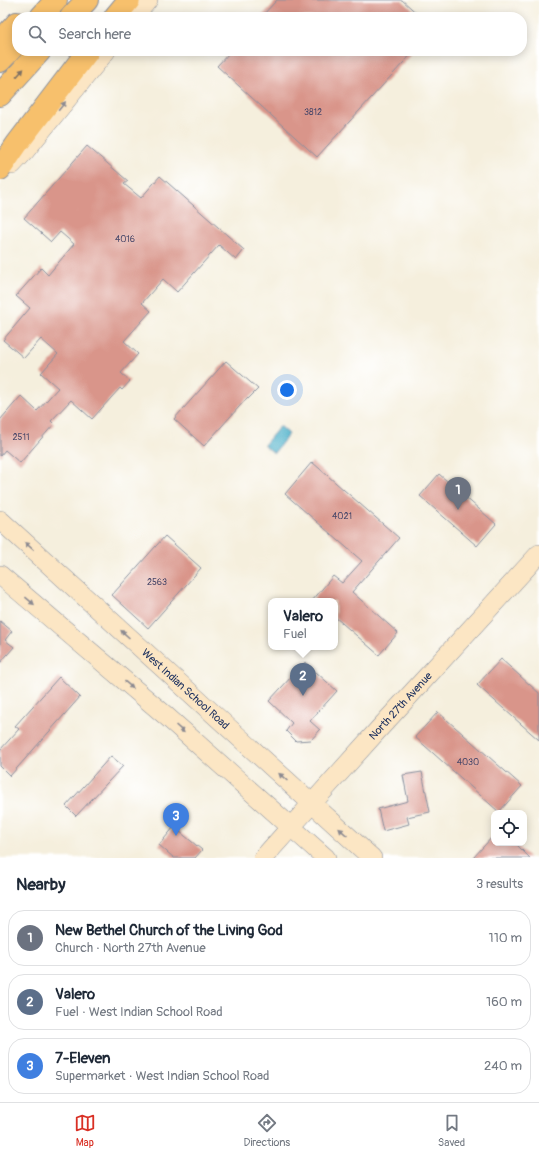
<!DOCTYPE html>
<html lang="en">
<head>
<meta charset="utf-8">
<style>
  :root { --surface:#fff; --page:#f2f2f3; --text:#1f2937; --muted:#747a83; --line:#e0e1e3; --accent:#d93025 }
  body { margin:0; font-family:Pangolin,sans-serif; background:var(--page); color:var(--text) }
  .controls { position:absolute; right:12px; bottom:12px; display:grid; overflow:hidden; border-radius:8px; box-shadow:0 2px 10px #0003 }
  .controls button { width:36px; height:36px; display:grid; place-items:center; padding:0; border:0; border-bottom:1px solid var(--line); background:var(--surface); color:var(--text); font:20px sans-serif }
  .you { position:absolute; left:287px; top:390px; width:14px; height:14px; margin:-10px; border:3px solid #fff; border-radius:50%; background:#1a73e8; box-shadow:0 0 0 6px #1a73e833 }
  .badge { display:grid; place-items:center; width:26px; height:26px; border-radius:50%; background:var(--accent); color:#fff; font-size:13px; font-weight:700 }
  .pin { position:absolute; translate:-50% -33px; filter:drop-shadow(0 1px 2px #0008) }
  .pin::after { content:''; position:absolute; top:21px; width:14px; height:12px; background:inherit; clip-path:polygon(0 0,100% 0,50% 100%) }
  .popup { position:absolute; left:268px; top:598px; width:70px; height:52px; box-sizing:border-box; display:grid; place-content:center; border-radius:8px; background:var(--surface); filter:drop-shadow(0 1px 3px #0005); font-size:13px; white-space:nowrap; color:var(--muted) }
  .popup b { font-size:15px; color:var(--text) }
  .popup::after { content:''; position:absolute; left:50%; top:100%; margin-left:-8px; border:8px solid transparent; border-top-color:var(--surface) }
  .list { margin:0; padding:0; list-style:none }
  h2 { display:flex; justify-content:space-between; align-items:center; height:52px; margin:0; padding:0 16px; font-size:17px }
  h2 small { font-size:13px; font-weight:400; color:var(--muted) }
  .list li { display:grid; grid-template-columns:26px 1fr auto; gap:12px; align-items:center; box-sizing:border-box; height:56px; margin:0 8px 8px; padding:0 8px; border:1px solid var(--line); border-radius:16px }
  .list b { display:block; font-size:15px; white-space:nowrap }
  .list p { margin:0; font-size:13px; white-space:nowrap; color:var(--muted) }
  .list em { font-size:13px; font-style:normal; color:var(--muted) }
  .icon { flex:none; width:22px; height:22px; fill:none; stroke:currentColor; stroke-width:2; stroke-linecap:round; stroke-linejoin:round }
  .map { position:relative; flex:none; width:539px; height:858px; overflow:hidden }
  .search { position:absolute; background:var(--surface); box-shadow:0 2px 10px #0003; left:12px; right:12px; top:12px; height:44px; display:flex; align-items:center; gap:10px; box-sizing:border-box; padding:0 14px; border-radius:16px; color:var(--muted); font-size:15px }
  .sheet { height:244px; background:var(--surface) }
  nav { display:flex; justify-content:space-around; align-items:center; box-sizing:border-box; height:56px; border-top:1px solid var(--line); background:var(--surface); font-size:11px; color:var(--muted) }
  nav a { display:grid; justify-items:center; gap:2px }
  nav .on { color:var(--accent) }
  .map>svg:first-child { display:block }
  .water { fill:#49afc8; stroke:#326f93 }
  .building { fill:#d9958a }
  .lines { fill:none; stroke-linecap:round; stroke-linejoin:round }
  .secondary-casing { stroke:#888f9e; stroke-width:20 }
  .highway-casing { stroke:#888f9e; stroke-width:24 }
  .secondary { stroke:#fce6c4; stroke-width:19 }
  .highway { stroke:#f7c06c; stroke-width:22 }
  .oneway { fill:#7e7064 }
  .oneway2 { fill:#8c8a91 }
  .labels { text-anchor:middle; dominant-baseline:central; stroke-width:3; stroke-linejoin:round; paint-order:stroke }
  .number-label { font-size:9px; fill:#4a4869 }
  .street-label { font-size:11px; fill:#1b2f5e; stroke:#fff }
</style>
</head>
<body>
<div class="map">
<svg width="539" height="858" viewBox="0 0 539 858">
  <rect width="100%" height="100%" fill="#fff"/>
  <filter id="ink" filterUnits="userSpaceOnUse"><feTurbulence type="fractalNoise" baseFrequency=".025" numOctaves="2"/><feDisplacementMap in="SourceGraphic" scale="8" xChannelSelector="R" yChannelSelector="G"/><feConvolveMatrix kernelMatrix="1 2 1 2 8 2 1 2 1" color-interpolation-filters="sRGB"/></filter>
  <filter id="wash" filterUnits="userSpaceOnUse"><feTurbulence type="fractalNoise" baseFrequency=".012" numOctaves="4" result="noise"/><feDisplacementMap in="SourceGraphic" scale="16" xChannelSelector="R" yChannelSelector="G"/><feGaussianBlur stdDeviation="0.9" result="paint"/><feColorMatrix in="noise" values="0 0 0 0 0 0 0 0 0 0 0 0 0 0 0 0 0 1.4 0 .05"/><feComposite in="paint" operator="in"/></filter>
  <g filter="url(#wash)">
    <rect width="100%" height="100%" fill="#f5efdd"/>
    <!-- water -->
    <path class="water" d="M 280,426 L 289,434 L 274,453 L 264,445 Z"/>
    <g id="blocks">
      <!-- building -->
      <g class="building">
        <path d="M 277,0 L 402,0 L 421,17 L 261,17 Z"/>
        <path d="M 231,51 L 414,51 L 317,157 L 217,66 Z"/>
        <path d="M 87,146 L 128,181 L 124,184 L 141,198 L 160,176 L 244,250 L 236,260 L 219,245 L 177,292 L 163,279 L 142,303 L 151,311 L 124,341 L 138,354 L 121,373 L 130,381 L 122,390 L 120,388 L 92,419 L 71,400 L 51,421 L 54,424 L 20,463 L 5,450 L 0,456 L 0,420 L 21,396 L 37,411 L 58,388 L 41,373 L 58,354 L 41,339 L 24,358 L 3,340 L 30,308 L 16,296 L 41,268 L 48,275 L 74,244 L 60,232 L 51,242 L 24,218 Z"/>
        <path d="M 226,361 L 258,389 L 248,399 L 247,398 L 204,446 L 174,419 Z"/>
        <path d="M 312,462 L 399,538 L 352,592 L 398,633 L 379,655 L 335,617 L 335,601 L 312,601 L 333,576 L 342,583 L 362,561 L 285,494 Z"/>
        <path d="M 439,474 L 496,524 L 477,546 L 420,496 Z"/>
        <path d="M 165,536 L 201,568 L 148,628 L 112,595 Z"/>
        <path d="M 0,621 L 12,631 L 5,640 L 14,647 L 0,663 Z"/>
        <path d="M 501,659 L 539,693 L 539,740 L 477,685 Z"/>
        <path d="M 305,662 L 337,691 L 310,721 L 320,730 L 311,740 L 296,741 L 286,731 L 292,723 L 269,701 Z"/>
        <path d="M 59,677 L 80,697 L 10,776 L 0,766 L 0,750 L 19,729 L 15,726 Z"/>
        <path d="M 438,712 L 522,786 L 499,812 L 415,737 Z"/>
        <path d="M 111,756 L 123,766 L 76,816 L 66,806 Z"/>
        <path d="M 422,772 L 430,812 L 407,817 L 409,824 L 383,831 L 378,809 L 408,801 L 403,775 Z"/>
        <path d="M 174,827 L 202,850 L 195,858 L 174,858 L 159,845 Z"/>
        <path d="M 494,835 L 494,843 L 515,843 L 530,858 L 473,858 Z"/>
      </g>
    </g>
  </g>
  <g filter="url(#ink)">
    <use href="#blocks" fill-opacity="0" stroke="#888f9e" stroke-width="1"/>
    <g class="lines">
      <defs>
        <g id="secondary">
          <path d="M 134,17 L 148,0"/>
          <path d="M 12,165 L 25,151 L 106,51"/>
          <path id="s1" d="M 0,520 L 372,858"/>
          <path d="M 0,575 L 165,715 L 326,858"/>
          <path id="s2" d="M 263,858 L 378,730 L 539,554"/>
        </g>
        <g id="highway">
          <path d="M 41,17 L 56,0"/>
          <path d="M 71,17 L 87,0"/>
          <path d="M 115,17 L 129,0"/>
          <path d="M 0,42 L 17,23"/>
          <path d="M 0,61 L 17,43"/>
          <path d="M 0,95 L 40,51"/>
          <path d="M 0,169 L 17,144 L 88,51"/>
        </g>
      </defs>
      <!-- secondary casing -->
      <use href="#secondary" class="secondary-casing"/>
      <!-- highway casing -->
      <use href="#highway" class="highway-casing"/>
      <!-- secondary -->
      <use href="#secondary" class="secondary"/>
      <!-- highway -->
      <use href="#highway" class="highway"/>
    </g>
    <!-- one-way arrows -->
    <defs><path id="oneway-solid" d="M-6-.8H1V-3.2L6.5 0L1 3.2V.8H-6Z"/></defs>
    <use class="oneway" href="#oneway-solid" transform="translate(20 73) rotate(-48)"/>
    <g class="oneway2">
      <use href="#oneway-solid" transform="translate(62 106) rotate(-51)"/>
      <use href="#oneway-solid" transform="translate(29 546) rotate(-138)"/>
      <use href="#oneway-solid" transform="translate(30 601) rotate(40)"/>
      <use href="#oneway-solid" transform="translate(125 634) rotate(-138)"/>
      <use href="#oneway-solid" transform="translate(129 685) rotate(40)"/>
      <use href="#oneway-solid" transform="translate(180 729) rotate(42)"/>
      <use href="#oneway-solid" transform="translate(283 777) rotate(-138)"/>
      <use href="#oneway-solid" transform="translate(343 832) rotate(-138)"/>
    </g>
  </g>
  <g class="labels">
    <!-- number labels -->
    <g class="number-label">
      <text x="313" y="112">3812</text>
      <text x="125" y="239">4016</text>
      <text x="21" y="437">2511</text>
      <text x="342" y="516">4021</text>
      <text x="157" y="582">2563</text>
      <text x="468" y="762">4030</text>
    </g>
    <!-- street labels -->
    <g class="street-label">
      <text stroke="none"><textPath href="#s1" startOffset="251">West Indian School Road</textPath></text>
      <text stroke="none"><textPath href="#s2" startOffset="205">North 27th Avenue</textPath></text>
    </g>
  </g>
</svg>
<div class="controls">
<button><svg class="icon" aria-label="locate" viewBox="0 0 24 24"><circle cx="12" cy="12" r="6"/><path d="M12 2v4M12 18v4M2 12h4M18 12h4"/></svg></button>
</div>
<div class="you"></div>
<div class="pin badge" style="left:458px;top:510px;background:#6b7280">1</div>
<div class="pin badge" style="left:303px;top:696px;background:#5c6f8a">2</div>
<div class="popup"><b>Valero</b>Fuel</div>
<div class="pin badge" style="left:176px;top:836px;background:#3f7fe0">3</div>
<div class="search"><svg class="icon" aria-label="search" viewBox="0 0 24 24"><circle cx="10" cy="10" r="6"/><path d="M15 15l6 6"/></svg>Search here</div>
</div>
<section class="sheet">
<h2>Nearby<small>3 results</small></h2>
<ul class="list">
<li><span class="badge" style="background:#6b7280">1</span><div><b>New Bethel Church of the Living God</b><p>Church · North 27th Avenue</p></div><em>110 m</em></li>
<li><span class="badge" style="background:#5c6f8a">2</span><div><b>Valero</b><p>Fuel · West Indian School Road</p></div><em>160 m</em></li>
<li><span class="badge" style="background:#3f7fe0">3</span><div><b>7-Eleven</b><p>Supermarket · West Indian School Road</p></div><em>240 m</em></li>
</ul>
</section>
<nav>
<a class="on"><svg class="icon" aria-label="map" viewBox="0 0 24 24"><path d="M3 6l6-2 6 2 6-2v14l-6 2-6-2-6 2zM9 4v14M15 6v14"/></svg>Map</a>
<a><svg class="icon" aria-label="directions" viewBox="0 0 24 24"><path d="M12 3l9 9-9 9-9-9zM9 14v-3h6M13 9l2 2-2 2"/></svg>Directions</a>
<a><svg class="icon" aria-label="saved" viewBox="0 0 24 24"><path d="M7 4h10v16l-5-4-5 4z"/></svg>Saved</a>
</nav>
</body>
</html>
